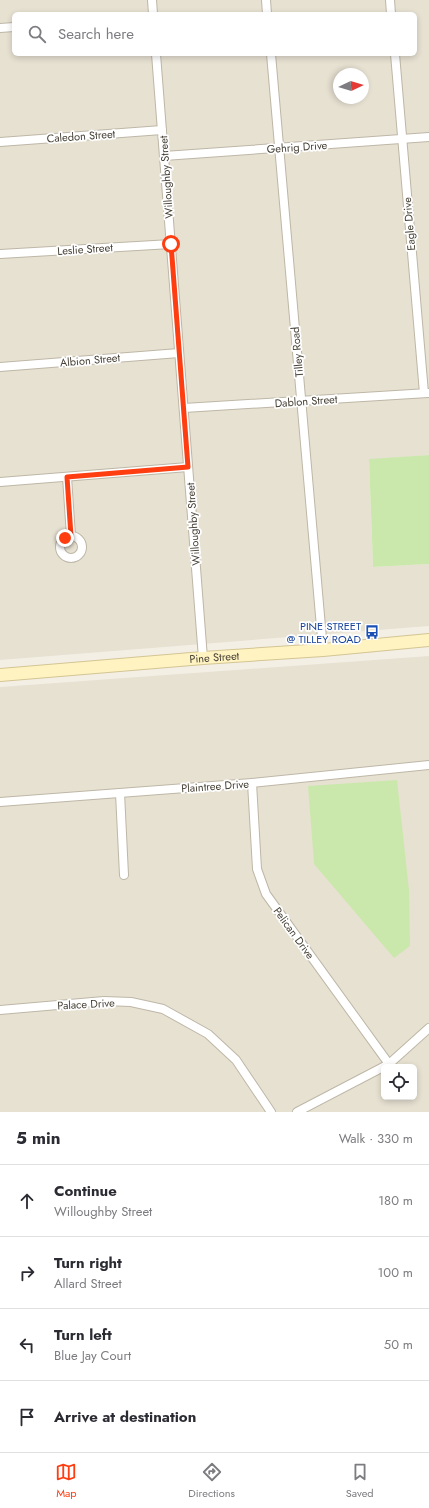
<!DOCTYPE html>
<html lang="en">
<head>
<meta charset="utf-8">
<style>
  :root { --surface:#fff; --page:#f7f7f7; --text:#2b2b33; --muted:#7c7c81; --line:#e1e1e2; --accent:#fe3d11 }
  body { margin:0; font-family:Jost,sans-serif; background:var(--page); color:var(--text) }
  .controls { position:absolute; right:12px; bottom:12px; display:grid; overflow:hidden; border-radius:6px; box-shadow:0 2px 6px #0003 }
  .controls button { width:36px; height:36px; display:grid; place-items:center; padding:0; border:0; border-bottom:1px solid var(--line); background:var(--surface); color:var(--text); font:20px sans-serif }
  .compass { position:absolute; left:333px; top:68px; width:36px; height:36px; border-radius:50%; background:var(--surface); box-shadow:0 2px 6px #0003; rotate:86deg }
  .stop { position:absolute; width:12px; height:12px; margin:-9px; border:3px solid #fe3d11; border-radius:50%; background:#fff }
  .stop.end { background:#fe3d11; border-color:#fff; box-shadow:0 1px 4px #0008 }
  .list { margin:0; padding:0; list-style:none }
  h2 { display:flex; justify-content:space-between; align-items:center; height:52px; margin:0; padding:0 16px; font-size:17px }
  h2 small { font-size:13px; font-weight:400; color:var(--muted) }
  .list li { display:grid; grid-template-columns:26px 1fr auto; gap:12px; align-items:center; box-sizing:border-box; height:72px; padding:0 16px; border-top:1px solid var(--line) }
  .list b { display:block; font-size:15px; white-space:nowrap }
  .list p { margin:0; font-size:13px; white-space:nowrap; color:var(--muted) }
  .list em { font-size:13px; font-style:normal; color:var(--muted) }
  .icon { flex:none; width:22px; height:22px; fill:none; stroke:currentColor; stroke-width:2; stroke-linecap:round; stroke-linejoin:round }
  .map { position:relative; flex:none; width:429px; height:1112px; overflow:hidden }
  .search { position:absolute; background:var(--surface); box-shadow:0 2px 6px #0003; left:12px; right:12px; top:12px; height:44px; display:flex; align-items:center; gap:10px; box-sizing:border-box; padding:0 14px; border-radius:6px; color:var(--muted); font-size:15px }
  .sheet { height:340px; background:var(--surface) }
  nav { display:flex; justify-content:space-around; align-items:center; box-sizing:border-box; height:56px; border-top:1px solid var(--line); background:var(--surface); font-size:11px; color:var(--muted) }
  nav a { display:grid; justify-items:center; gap:2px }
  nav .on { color:var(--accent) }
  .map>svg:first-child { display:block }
  .residential { fill:#e7e1d2; fill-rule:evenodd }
  .green { fill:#cbe8ac }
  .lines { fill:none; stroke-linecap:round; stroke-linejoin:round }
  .street-casing { stroke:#beb7a7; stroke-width:10 }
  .secondary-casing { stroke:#d4c593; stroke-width:14 }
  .street { stroke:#fff; stroke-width:8 }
  .secondary { stroke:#fff3c2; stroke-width:12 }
  .route { stroke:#fe3d11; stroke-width:5 }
  .labels { text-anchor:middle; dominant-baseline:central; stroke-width:3.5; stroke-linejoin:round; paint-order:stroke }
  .street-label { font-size:11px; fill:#453f34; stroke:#fff }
  .transit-label { font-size:11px; fill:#164399; stroke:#fff; text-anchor:end }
</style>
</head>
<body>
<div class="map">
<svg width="429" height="1112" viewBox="0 0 429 1112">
  <rect width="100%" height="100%" fill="#f3efe5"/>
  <!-- residential -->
  <g class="residential">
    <path d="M 0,0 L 429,0 L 429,455 L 369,460 L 373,567 L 429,564 L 429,626 L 0,660 ZM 14,14 L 415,14 L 415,54 L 14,54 ZM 339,74 L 363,74 L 363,98 L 339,98 Z"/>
    <path d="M 429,656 L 429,1112 L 0,1112 L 0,687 ZM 384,1067 L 414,1067 L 414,1097 L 384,1097 Z"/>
  </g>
  <!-- green -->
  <g class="green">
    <path d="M 429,455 L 429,564 L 373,567 L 369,459 Z"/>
    <path d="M 397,780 L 409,890 L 410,946 L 394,958 L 314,864 L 308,786 Z"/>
  </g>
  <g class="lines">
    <defs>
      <g id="street">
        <path d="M 152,0 L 153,14"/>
        <path d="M 266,0 L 267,14"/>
        <path d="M 390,0 L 391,14"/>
        <path d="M 0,28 L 14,27"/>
        <path d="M 156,54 L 203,658"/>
        <path d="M 271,54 L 323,650"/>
        <path d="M 395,54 L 424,393"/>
        <path d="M 0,142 L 162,130"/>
        <path d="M 164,156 L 429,137"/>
        <path d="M 0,254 L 171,244"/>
        <path d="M 0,367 L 179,353"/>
        <path d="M 184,408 L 428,393"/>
        <path d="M 67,477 L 71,536"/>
        <path d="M 0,482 L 188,467"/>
        <circle cx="71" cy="547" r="11"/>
        <path d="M 252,783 L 257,869 L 266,894 L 389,1064"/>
        <path d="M 120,793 L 124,875"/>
        <path d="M 0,802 L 252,783 L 429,765"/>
        <path d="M 0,1010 L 104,1001 L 131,1002 L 163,1009 L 208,1034 L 236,1060 L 271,1112"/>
        <path d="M 297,1112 L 389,1064 L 429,1028"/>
      </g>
      <g id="secondary">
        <path id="s1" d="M 0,675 L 203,658 L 323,650 L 429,640"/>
      </g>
    </defs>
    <!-- street casing -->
    <use href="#street" class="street-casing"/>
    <!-- secondary casing -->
    <use href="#secondary" class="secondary-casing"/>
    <!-- street -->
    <use href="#street" class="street"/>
    <!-- secondary -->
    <use href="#secondary" class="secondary"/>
  </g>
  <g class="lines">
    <!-- route -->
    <path class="route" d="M 65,538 L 71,536 L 67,477 L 188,467 L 171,244"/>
  </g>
  <!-- icons -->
  <defs>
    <symbol id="bus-bare" viewBox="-9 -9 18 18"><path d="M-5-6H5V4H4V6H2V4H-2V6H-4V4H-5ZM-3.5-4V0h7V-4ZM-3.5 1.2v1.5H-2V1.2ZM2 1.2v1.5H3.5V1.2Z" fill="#1a4fb4" stroke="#fff" stroke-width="2.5" paint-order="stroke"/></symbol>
  </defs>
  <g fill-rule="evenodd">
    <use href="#bus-bare" x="362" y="622" width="20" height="20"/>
  </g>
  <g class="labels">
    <!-- street labels -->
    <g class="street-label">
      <text transform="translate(81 136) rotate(-4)">Caledon Street</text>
      <text transform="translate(297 147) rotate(-4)">Gehrig Drive</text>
      <text transform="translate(166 177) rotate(-94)">Willoughby Street</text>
      <text transform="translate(409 224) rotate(-95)">Eagle Drive</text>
      <text transform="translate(85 249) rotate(-4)">Leslie Street</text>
      <text transform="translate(297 352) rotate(-95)">Tilley Road</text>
      <text transform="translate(90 360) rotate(-5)">Albion Street</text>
      <text transform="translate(306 401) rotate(-4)">Dablon Street</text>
      <text transform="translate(193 524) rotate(-94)">Willoughby Street</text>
      <text stroke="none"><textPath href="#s1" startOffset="215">Pine Street</textPath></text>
      <text transform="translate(215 786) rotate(-4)">Plaintree Drive</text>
      <text transform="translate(294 933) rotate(54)">Pelican Drive</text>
      <text transform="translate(86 1004) rotate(-3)">Palace Drive</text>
    </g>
    <!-- transit labels -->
    <g class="transit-label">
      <text x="361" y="626">PINE STREET<tspan x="361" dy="13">@ TILLEY ROAD</tspan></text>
    </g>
  </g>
</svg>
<div class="controls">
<button><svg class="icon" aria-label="locate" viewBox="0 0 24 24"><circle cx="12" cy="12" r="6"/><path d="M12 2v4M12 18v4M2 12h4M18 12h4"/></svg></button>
</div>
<svg class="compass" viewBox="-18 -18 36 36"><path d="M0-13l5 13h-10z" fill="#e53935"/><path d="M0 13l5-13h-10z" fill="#7c7c81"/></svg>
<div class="stop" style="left:171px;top:244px"></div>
<div class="stop end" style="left:65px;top:538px"></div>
<div class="search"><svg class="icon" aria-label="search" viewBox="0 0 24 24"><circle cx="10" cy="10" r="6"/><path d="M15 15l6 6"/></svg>Search here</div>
</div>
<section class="sheet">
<h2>5 min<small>Walk · 330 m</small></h2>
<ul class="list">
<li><svg class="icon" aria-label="ahead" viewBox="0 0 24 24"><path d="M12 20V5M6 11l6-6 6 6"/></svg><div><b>Continue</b><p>Willoughby Street</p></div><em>180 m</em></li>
<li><svg class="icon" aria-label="right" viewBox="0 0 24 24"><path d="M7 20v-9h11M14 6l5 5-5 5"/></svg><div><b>Turn right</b><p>Allard Street</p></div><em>100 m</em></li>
<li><svg class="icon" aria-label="left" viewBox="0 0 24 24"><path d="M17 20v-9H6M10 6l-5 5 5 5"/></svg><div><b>Turn left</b><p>Blue Jay Court</p></div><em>50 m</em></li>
<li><svg class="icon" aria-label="arrive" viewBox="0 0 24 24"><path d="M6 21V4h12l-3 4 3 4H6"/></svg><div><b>Arrive at destination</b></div></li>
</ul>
</section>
<nav>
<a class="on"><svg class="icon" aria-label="map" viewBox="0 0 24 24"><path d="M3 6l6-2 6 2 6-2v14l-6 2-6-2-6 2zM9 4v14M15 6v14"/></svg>Map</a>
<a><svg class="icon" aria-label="directions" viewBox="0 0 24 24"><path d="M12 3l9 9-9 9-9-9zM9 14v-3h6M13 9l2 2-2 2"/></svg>Directions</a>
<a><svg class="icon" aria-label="saved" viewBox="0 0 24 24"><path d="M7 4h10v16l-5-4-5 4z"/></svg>Saved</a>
</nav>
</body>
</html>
